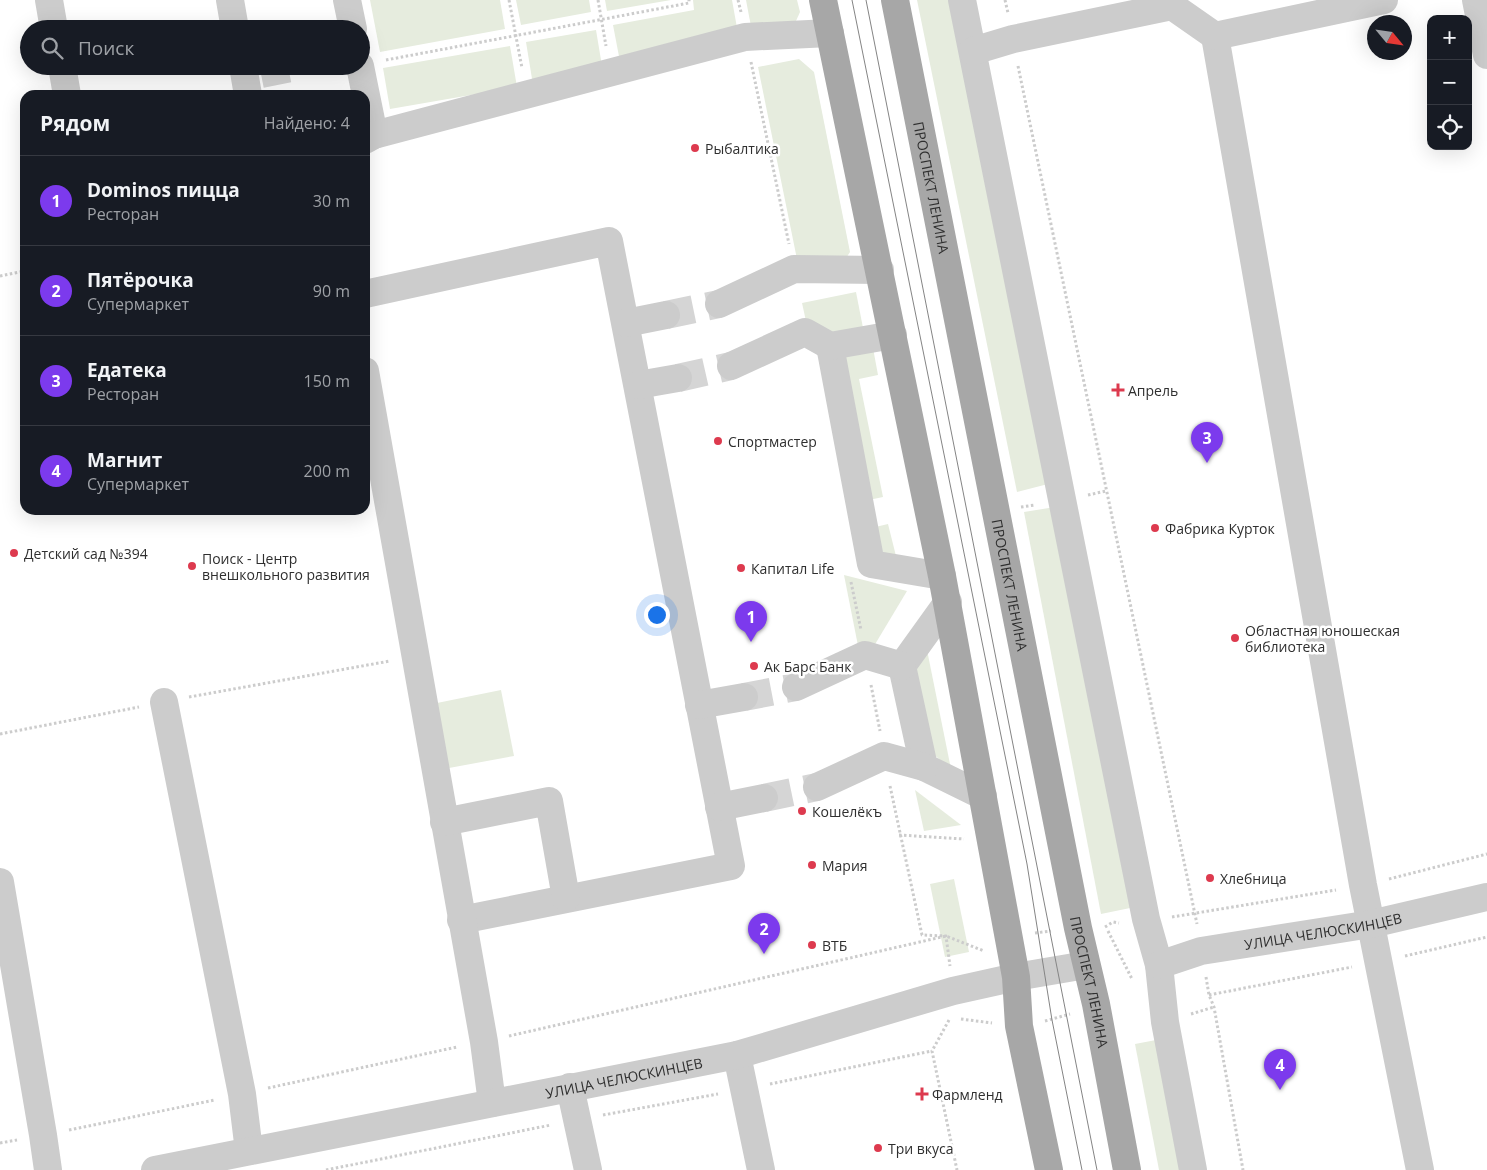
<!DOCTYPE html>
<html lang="ru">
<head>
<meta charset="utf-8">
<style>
  :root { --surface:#171b24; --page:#20242c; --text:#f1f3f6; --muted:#9ea1a6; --line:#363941; --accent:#7c3aed }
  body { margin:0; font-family:"Open Sans",sans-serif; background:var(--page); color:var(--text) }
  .controls { position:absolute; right:15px; top:15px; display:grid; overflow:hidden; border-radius:10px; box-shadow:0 5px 20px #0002 }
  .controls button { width:45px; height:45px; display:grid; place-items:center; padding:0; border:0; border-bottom:1px solid var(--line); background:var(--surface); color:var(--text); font:25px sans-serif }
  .compass { position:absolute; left:1367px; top:15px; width:45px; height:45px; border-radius:50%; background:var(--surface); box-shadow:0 5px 20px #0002; rotate:119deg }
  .you { position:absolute; left:656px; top:614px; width:18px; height:18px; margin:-12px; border:4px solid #fff; border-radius:50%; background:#1a73e8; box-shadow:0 0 0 8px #1a73e833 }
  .badge { display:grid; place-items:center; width:32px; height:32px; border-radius:50%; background:var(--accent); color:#fff; font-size:16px; font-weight:700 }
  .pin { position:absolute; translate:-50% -41px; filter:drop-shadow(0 1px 2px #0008) }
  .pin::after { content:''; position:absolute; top:26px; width:18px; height:15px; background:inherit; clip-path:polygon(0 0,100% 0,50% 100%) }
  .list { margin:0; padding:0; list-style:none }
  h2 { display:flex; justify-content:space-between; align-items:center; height:65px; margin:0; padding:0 20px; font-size:21px }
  h2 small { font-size:16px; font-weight:400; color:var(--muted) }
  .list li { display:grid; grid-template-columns:32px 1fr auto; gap:15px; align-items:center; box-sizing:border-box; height:90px; padding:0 20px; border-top:1px solid var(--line) }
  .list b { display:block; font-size:19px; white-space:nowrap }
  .list p { margin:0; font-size:16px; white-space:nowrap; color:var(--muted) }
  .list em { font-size:16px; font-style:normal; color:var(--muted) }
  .icon { flex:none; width:28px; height:28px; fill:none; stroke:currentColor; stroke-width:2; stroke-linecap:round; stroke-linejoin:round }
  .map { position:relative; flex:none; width:1487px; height:1170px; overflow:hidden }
  .search { position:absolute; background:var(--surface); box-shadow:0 5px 20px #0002; left:20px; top:20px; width:350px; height:55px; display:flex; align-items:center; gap:12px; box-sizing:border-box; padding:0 18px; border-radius:28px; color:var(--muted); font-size:19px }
  .panel { position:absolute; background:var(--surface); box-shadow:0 5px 20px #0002; left:20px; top:90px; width:350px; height:425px; border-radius:15px }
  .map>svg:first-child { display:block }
  .green { fill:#e6ecde }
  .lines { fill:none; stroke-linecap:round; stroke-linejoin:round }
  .minor-tunnel { stroke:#d5d5d5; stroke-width:28; stroke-dasharray:28 14; stroke-linecap:butt }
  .path { stroke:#ccc; stroke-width:3; stroke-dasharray:2.5 2.5; stroke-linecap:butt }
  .minor { stroke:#ccc; stroke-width:28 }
  .major { stroke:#a7a7a7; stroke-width:28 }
  .tram { stroke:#848484; stroke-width:1 }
  .poi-dot { fill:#dd3a4e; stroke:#fff; stroke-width:2 }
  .labels { text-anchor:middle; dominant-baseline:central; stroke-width:5; stroke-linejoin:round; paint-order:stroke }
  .poi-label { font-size:14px; fill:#2f2f2f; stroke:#fff; text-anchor:start }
  .street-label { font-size:14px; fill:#2f2f2f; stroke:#fff }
</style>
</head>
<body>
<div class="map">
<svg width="1487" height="1170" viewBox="0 0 1487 1170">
  <rect width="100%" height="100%" fill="#fff"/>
  <!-- green -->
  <g class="green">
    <path d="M 370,0 L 500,0 L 505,29 L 380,52 Z"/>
    <path d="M 516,0 L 589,0 L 591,12 L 521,25 Z"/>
    <path d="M 605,0 L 671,0 L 607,11 Z"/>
    <path d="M 693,0 L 732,0 L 741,50 L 622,72 L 613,25 L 694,10 Z"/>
    <path d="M 746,0 L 797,0 L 800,12 L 792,30 L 753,37 Z"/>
    <path d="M 917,0 L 952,0 L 1048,484 L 1017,492 Z"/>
    <path d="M 596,30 L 603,72 L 533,85 L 526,42 Z"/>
    <path d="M 510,46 L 517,87 L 390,109 L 383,68 Z"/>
    <path d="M 799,59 L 814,72 L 850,252 L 841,266 L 800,274 L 758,67 Z"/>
    <path d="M 856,292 L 864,333 L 811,344 L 802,303 Z"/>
    <path d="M 873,348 L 878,375 L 859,379 L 883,497 L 864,501 L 835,356 Z"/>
    <path d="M 1055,507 L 1135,907 L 1101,914 L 1024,512 Z"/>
    <path d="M 888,524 L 897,560 L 891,564 L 867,529 Z"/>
    <path d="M 844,575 L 907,591 L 862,666 Z"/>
    <path d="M 925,640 L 951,769 L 933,754 L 912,654 Z"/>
    <path d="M 501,690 L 514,756 L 449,768 L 437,703 Z"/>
    <path d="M 915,790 L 961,825 L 924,831 Z"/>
    <path d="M 954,879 L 969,952 L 945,957 L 930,884 Z"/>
    <path d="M 1156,1040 L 1181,1170 L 1159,1170 L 1135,1044 Z"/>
  </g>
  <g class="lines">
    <!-- minor-tunnel -->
    <g class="minor-tunnel">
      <path d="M 261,74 L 301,66"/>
      <path d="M 666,315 L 719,304"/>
      <path d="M 678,378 L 731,366"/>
      <path d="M 744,697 L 796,687"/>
      <path d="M 764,798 L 817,787"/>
    </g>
    <!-- path -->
    <g class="path">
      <path d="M 509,0 L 522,68"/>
      <path d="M 598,0 L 606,46"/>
      <path d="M 738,0 L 741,12"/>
      <path d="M 1005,0 L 1008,13"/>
      <path d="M 386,60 L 689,3 L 689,0"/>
      <path d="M 751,62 L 789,244"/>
      <path d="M 1018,66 L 1197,924"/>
      <path d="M 0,276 L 25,271"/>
      <path d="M 1088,495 L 1106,491"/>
      <path d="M 1021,507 L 1035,505"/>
      <path d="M 851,582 L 861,630"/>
      <path d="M 871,685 L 880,731"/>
      <path d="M 189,697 L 390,661"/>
      <path d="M 0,734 L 139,707"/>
      <path d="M 890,786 L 922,935 L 946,936 L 950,966"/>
      <path d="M 899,835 L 964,839"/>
      <path d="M 1389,879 L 1487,854"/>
      <path d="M 1172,917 L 1336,890"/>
      <path d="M 1105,927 L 1113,922 L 1119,923"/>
      <path d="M 1108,931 L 1132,979"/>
      <path d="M 1035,933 L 1051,931"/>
      <path d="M 1405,956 L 1487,937"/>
      <path d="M 1206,977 L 1209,995 L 1214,1007 L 1243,1170"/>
      <path d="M 1209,995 L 1352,967"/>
      <path d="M 1191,1014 L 1214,1007"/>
      <path d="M 961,1019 L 992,1023"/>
      <path d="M 949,1020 L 932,1051 L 957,1170"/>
      <path d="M 1045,1021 L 1070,1014"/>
      <path d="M 509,1036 L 946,936 L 984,951"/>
      <path d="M 770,1084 L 932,1051"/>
      <path d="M 268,1088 L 457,1047"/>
      <path d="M 603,1115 L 718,1094"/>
      <path d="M 69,1130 L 215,1100"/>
      <path d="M 0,1143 L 17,1140"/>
      <path d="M 326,1170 L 551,1125"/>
    </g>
    <!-- minor -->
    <g class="minor">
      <path d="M 49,0 L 54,29"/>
      <path d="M 230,0 L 235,29"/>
      <path d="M 347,0 L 353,29"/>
      <path d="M 962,0 L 1146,919 L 1159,965 L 1165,1022 L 1193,1170"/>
      <path d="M 1476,0 L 1487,55"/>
      <path d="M 1215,36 L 1363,885 L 1420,1170"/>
      <path d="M 973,51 L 1013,39 L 1172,6 L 1215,36 L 1384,0"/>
      <path d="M 62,66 L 67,95"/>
      <path d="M 243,66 L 248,95"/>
      <path d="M 360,66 L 374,135"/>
      <path d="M 365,140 L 374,135 L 745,37 L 830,33"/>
      <path d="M 365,294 L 609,241 L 731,866 L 461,920"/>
      <path d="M 719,304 L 794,269 L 880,270"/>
      <path d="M 626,323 L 666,315"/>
      <path d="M 830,346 L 871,564 L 942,576"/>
      <path d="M 731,366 L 805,332 L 830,346 L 893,335"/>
      <path d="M 365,371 L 484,1042 L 492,1103"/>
      <path d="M 638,385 L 678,378"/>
      <path d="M 948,602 L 902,666 L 924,767 L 983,796"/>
      <path d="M 796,687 L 865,655 L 902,666"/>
      <path d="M 164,702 L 242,1094 L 249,1151"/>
      <path d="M 699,705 L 744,697"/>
      <path d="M 817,787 L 884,756 L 924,767"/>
      <path d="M 719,807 L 764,798"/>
      <path d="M 444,822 L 549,801 L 566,898"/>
      <path d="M 0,882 L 43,1135 L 48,1170"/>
      <path id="s1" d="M 1159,965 L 1201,951 L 1371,924 L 1487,897"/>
      <path d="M 737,1055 L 761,1170"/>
      <path d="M 570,1087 L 588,1170"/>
      <path id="s2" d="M 155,1170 L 737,1055 L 953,991 L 1016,977 L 1086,965"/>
    </g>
    <!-- major -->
    <g class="major">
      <path d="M 823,0 L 942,576 L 1016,977 L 1019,1026 L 1049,1170"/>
      <path id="s3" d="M 895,0 L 1078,928 L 1096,1004 L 1127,1170"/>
    </g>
    <!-- tram -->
    <g class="tram">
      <path d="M 852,0 L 1027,864 L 1052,1020 L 1082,1170"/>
      <path d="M 866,0 L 1097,1170"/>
    </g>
  </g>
  <!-- markers -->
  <g class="poi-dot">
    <circle cx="695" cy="148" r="5"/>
    <path d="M1115.5 382.5h5v5h5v5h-5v5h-5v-5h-5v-5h5z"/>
    <circle cx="718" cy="441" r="5"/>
    <circle cx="1155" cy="528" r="5"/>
    <circle cx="14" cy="553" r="5"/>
    <circle cx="192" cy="566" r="5"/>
    <circle cx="741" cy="568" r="5"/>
    <circle cx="1235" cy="638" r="5"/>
    <circle cx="754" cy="666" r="5"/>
    <circle cx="802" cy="811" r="5"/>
    <circle cx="812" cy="865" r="5"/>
    <circle cx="1210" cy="878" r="5"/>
    <circle cx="812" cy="945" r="5"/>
    <path d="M919.5 1086.5h5v5h5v5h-5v5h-5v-5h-5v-5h5z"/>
    <circle cx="878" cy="1148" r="5"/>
  </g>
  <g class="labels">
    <!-- poi labels -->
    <g class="poi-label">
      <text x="705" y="148">Рыбалтика</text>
      <text x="1128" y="390">Апрель</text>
      <text x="728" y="441">Спортмастер</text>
      <text x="1165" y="528">Фабрика Курток</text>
      <text x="24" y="553">Детский сад №394</text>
      <text x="202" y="558">Поиск - Центр<tspan x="202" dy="16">внешкольного развития</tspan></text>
      <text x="751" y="568">Капитал Life</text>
      <text x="1245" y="630">Областная юношеская<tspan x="1245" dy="16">библиотека</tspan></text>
      <text x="764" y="666">Ак Барс Банк</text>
      <text x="812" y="811">Кошелёкъ</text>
      <text x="822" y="865">Мария</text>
      <text x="1220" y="878">Хлебница</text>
      <text x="822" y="945">ВТБ</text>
      <text x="932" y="1094">Фармленд</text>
      <text x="888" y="1148">Три вкуса</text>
    </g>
    <!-- street labels -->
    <g class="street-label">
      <text stroke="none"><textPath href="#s3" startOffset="191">ПРОСПЕКТ ЛЕНИНА</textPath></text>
      <text stroke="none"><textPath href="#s3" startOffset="596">ПРОСПЕКТ ЛЕНИНА</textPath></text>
      <text stroke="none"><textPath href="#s1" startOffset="168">УЛИЦА ЧЕЛЮСКИНЦЕВ</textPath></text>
      <text stroke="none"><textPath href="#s3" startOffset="1001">ПРОСПЕКТ ЛЕНИНА</textPath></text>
      <text stroke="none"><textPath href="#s2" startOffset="478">УЛИЦА ЧЕЛЮСКИНЦЕВ</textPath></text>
    </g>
  </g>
</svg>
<div class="controls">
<button>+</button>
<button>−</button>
<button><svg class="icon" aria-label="locate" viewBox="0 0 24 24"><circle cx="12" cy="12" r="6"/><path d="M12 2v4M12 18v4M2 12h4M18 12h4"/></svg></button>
</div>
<svg class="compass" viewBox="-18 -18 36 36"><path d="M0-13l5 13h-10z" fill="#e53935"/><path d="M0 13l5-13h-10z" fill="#9ea1a6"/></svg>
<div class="you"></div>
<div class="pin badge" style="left:751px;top:642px">1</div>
<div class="pin badge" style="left:764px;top:954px">2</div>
<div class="pin badge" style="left:1207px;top:463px">3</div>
<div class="pin badge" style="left:1280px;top:1090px">4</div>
<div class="search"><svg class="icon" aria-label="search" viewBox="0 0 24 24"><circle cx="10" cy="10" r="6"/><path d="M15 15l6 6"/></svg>Поиск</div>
<section class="panel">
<h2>Рядом<small>Найдено: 4</small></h2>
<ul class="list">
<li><span class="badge">1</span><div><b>Dominos пицца</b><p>Ресторан</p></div><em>30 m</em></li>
<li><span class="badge">2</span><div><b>Пятёрочка</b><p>Супермаркет</p></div><em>90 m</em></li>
<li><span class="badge">3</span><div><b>Едатека</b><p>Ресторан</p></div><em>150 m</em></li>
<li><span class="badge">4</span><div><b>Магнит</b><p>Супермаркет</p></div><em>200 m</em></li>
</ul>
</section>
</div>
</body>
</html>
